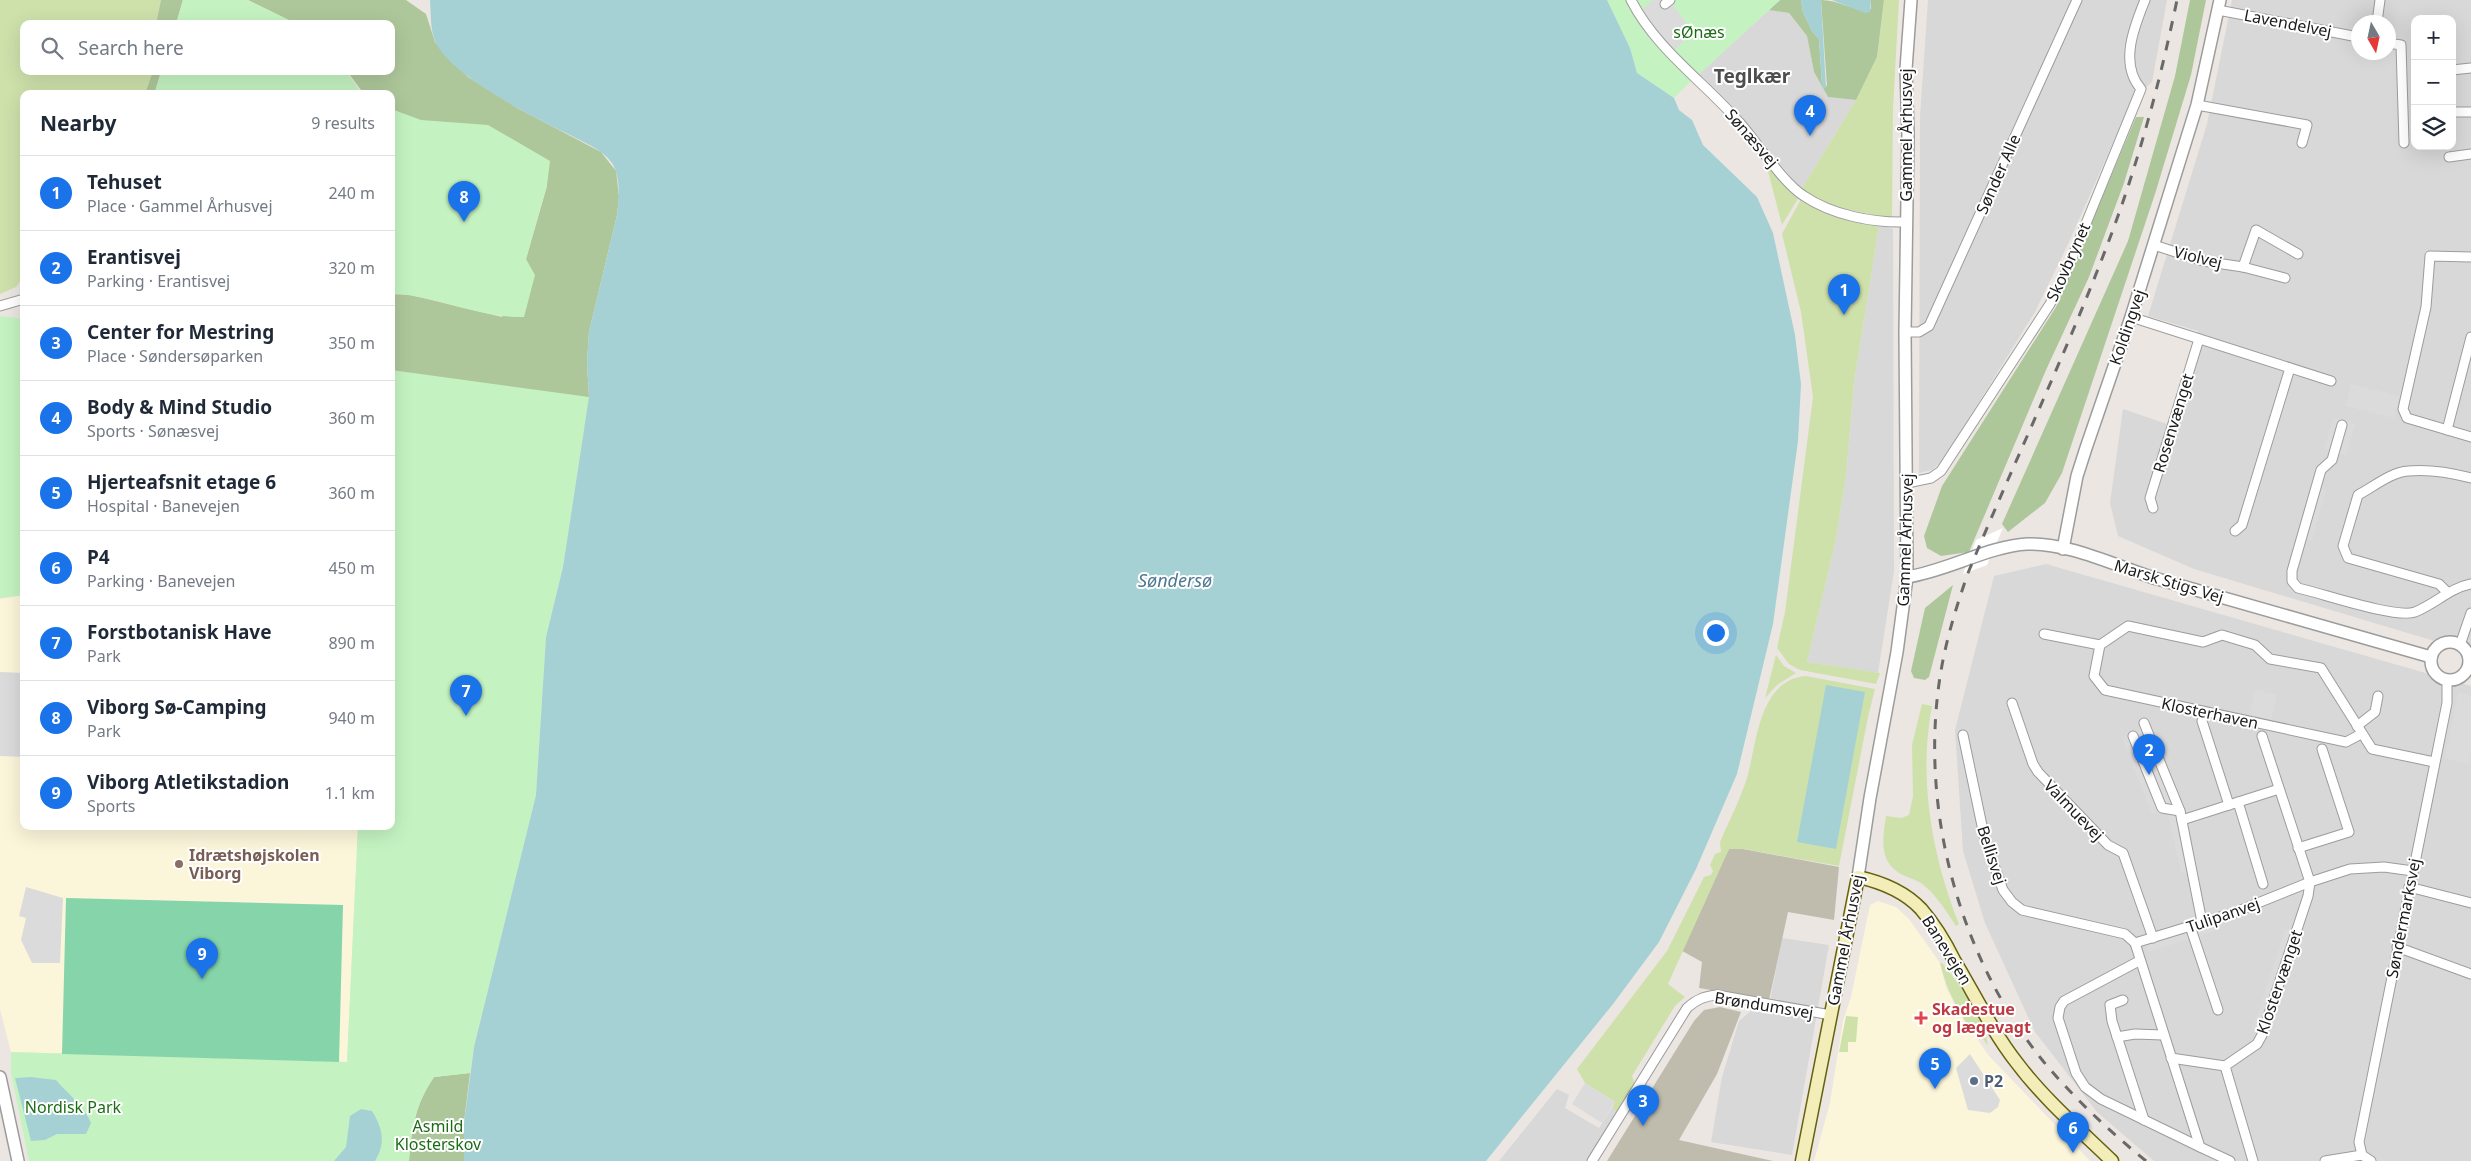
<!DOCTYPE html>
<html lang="en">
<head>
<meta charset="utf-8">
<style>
  :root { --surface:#fff; --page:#f6f6f7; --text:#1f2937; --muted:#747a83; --line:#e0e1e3; --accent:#1a73e8 }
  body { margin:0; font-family:"Noto Sans",sans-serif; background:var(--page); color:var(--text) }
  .controls { position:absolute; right:15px; top:15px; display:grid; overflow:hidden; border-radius:10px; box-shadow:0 5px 20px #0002 }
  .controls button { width:45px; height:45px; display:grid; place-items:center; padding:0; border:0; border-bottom:1px solid var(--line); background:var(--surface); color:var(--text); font:25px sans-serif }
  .compass { position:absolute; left:2351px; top:15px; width:45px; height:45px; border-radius:50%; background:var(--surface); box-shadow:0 5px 20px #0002; rotate:171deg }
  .you { position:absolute; left:1715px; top:632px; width:18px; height:18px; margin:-12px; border:4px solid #fff; border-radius:50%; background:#1a73e8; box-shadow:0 0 0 8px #1a73e833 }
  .badge { display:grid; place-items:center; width:32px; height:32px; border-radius:50%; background:var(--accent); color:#fff; font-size:16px; font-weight:700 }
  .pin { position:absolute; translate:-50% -41px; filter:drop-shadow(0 1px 2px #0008) }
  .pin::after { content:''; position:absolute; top:26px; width:18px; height:15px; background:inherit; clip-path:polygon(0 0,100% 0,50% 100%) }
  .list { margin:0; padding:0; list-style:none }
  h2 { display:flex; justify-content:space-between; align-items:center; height:65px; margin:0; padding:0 20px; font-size:21px }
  h2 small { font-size:16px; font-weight:400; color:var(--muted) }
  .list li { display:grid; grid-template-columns:32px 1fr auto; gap:15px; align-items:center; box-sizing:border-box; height:75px; padding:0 20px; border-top:1px solid var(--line) }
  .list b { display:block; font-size:19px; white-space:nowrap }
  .list p { margin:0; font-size:16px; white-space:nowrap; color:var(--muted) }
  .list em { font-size:16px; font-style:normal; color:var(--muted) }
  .icon { flex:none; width:28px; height:28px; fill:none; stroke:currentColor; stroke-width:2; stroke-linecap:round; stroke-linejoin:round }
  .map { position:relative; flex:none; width:2471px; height:1161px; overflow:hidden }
  .search { position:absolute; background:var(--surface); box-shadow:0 5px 20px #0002; left:20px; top:20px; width:375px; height:55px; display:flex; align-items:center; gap:12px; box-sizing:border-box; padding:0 18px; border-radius:10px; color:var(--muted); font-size:19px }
  .panel { position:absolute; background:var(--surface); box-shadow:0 5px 20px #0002; left:20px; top:90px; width:375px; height:740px; border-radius:10px }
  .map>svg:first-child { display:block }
  .residential { fill:#d9d8d8; fill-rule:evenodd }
  .education { fill:#fbf6da }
  .construction { fill:#bfbcae }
  .grass { fill:#cee1ab }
  .forest { fill:#aec79a }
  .park { fill:#c4f3c1 }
  .pitch { fill:#86d4aa }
  .parking { fill:#dbdbdb }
  .water { fill:#a5d1d5 }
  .pier { fill:#fff }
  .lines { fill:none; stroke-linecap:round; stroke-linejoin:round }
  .minor-casing { stroke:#9c9c9c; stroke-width:11 }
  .tertiary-casing { stroke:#9c9c9c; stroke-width:14 }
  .secondary-casing { stroke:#65610f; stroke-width:15 }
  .minor { stroke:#fff; stroke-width:9 }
  .tertiary { stroke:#fff; stroke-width:11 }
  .secondary { stroke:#f2edb9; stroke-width:12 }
  .rail { stroke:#696969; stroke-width:3; stroke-dasharray:10 10; stroke-linecap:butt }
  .education-dot { fill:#8d6e63; stroke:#fff; stroke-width:2 }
  .health-dot { fill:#e0444e; stroke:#fff; stroke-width:2 }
  .service-dot { fill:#5c6f8a; stroke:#fff; stroke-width:2 }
  .labels { text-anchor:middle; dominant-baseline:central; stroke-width:4; stroke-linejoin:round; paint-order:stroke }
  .street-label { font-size:16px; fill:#1b1b1b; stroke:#fff }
  .park-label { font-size:16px; fill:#1b6c15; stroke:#fff }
  .education-label { font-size:16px; font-weight:bold; fill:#785e54; stroke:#fff; text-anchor:start }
  .health-label { font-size:16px; font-weight:bold; fill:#be3a42; stroke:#fff; text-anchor:start }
  .service-label { font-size:16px; font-weight:bold; fill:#4e5e75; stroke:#fff; text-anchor:start }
  .water-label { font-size:18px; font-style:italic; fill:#4c7892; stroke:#fff }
  .quarter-label { font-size:19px; font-weight:bold; fill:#4e4e4e; stroke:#fff }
</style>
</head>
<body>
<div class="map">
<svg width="2471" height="1161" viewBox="0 0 2471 1161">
  <rect width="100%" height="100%" fill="#ebe6e1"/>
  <!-- residential -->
  <g class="residential">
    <path d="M 1928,0 L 2167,0 L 2152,82 L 2132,100 L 2069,242 L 2035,312 L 1943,460 L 1932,470 L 1919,473 L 1920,117 Z"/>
    <path d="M 2232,0 L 2471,0 L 2471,652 L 2194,569 L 2118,536 L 2110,503 L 2123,409 L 2167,424 L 2198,331 L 2148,316 L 2207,124 ZM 2415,19 L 2452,19 L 2452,146 L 2415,146 ZM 2358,22 L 2388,22 L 2388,52 L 2358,52 Z"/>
    <path d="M 1769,10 L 1789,13 L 1807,36 L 1814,72 L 1828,97 L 1856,100 L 1801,190 L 1754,131 L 1698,75 Z"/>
    <path d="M 1879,225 L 1893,229 L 1894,571 L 1878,673 L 1807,662 L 1836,539 L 1846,475 L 1854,383 Z"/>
    <path d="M 2046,564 L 2471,686 L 2471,1161 L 2154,1161 L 2097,1112 L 2035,1032 L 1985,923 L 1963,851 L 1955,730 L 1994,576 Z"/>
    <path d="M 1782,938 L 1829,945 L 1792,1155 L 1711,1142 L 1722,1077 L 1739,1021 L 1752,1010 L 1768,1011 Z"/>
    <path d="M 1557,1089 L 1569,1095 L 1565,1108 L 1599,1128 L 1612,1108 L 1618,1112 L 1588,1161 L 1499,1161 Z"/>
  </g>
  <!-- education -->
  <g class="education">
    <path d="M 24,595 L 24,826 L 358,826 L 347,1062 L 11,1052 L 0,1009 L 0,599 Z"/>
    <path d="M 1878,901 L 1896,907 L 1909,919 L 1940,963 L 1946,987 L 1957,1009 L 1989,1056 L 2090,1161 L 1814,1161 L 1830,1103 L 1843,1021 L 1851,997 L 1870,905 Z"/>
  </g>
  <!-- construction -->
  <g class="construction">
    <path d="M 1729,849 L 1743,849 L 1839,867 L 1834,920 L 1788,912 L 1769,1000 L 1699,988 L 1702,962 L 1677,948 Z"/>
    <path d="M 1720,1007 L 1741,1012 L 1717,1074 L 1679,1140 L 1773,1161 L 1607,1161 L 1694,1021 L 1704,1010 Z"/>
  </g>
  <!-- grass -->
  <g class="grass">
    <path d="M 0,0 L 161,0 L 156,24 L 24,24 L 24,71 L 153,71 L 145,94 L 24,94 L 24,276 L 16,287 L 0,294 Z"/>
    <path d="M 1884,0 L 1899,0 L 1893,108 L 1892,217 L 1885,218 L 1826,204 L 1801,190 L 1856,100 L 1877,57 Z"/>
    <path d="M 1764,156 L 1799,197 L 1782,225 Z"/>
    <path d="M 1801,199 L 1879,225 L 1854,383 L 1846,475 L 1836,539 L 1807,662 L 1880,673 L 1876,684 L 1800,670 L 1789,664 L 1777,648 L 1785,612 L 1813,397 L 1801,312 L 1782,234 Z"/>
    <path d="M 1776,655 L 1784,666 L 1796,673 L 1777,685 L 1765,698 Z"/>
    <path d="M 1806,676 L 1875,689 L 1868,717 L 1839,866 L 1743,849 L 1729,849 L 1668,984 L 1685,997 L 1675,1006 L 1632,1076 L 1635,1084 L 1618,1112 L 1612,1108 L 1615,1102 L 1585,1083 L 1577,1069 L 1667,951 L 1704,877 L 1711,875 L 1713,871 L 1710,865 L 1715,854 L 1721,852 L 1720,842 C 1729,821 1740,800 1747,778 C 1757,744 1758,680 1806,676 Z"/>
    <path d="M 1922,704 L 1932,706 C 1918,778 1932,856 1959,924 L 1956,926 C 1946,911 1936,894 1921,883 C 1914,879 1906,877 1899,873 C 1878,859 1883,837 1886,816 L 1901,818 L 1909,815 L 1913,796 L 1912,745 Z"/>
    <path d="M 1940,963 L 1942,963 C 1960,985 1984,1017 1988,1046 L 1973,1024 L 1968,1026 C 1955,1005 1946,987 1940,963 Z"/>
    <path d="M 1846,1016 L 1858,1017 L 1856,1042 L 1848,1042 L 1848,1052 L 1839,1052 Z"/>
  </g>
  <!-- forest -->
  <g class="forest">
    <path d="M 161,0 L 183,0 L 176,24 L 156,24 Z"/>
    <path d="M 248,0 L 406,0 L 426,14 L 435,42 L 468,77 L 519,109 L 601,152 L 616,171 L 619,197 L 617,215 L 589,332 L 587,363 L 589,397 L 584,427 L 391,569 L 391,294 L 411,295 L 502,317 L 526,259 L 547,186 L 391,115 L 391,94 L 364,94 L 347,71 L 391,71 L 391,24 L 297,24 Z"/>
    <path d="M 1780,0 L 1801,0 L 1803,12 L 1812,31 L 1819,39 L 1822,84 L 1827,86 L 1821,0 C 1841,0 1851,12 1871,9 L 1871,0 L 1884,0 L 1877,57 L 1856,100 L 1828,97 L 1814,72 L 1807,36 L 1789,13 L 1769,10 Z"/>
    <path d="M 2190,0 L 2206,0 L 2191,75 L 2155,194 L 2062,473 L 2045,503 L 2008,532 L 2002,524 L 2128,241 L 2175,76 Z"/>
    <path d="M 153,71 L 161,71 L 155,92 L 145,94 Z"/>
    <path d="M 2136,117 L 2144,117 L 2124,183 L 2089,277 L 2046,370 L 1969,552 L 1941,556 L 1927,548 L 1924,536 L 1942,486 L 2056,307 Z"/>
    <path d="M 1953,585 L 1929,677 L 1925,680 L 1914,678 L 1911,671 L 1925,608 Z"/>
    <path d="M 470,1073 L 464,1122 L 464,1161 L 409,1161 C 412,1127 415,1105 434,1077 Z"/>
  </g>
  <!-- park -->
  <g class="park">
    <path d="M 183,0 L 247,0 L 297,24 L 176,24 Z"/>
    <path d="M 1607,0 L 1628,0 L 1692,80 L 1674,98 L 1637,73 L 1630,48 Z"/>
    <path d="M 1633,0 L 1780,0 L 1698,75 C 1672,56 1651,27 1633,0 Z"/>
    <path d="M 162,71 L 346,71 L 362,94 L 154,94 Z"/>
    <path d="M 394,110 L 421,120 L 488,125 L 550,161 L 547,185 L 526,259 L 535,275 L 524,317 C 479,318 436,296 391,293 L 391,111 Z"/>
    <path d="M 0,316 L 24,319 L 24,595 L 0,598 Z"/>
    <path d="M 391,370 L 589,397 L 563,567 L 546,637 L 536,795 L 474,1047 L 470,1073 L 434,1077 C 415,1105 412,1127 409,1161 L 29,1161 L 11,1073 L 11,1052 L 347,1062 L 358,826 L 391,826 Z"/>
  </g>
  <!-- pitch -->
  <path class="pitch" d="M 66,898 L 343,905 L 339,1062 L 62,1054 Z"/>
  <!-- parking -->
  <g class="parking">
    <path d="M 1653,0 L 1669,0 L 1694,33 L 1673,51 L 1640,11 Z"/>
    <path d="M 2351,384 L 2400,396 L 2394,418 L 2345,406 Z"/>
    <path d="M 2333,418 L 2355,424 L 2346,456 L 2324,449 Z"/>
    <path d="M 2319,488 L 2326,490 L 2312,541 L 2304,539 Z"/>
    <path d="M 0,672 L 24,673 L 24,757 L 0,756 Z"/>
    <path d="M 2255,690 L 2277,695 L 2271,720 L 2249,715 Z"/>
    <path d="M 2458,692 L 2471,696 L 2471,755 L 2469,764 L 2445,758 Z"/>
    <path d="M 2143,728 L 2178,813 L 2189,873 L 2181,873 L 2168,814 L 2151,813 L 2122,737 Z"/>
    <path d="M 26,887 L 63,898 L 60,963 L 32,963 L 21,940 L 26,918 L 19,916 Z"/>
    <path d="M 2210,915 L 2215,931 L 2148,952 L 2142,936 Z"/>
    <path d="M 2293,929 L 2302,934 L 2266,1034 L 2252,1031 L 2285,930 Z"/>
    <path d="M 1970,1054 L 2000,1100 L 1998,1107 L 1990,1113 L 1968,1110 L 1956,1068 Z"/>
    <path d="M 1585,1083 L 1615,1102 L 1602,1123 L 1572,1104 Z"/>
  </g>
  <!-- water -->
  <g class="water">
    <path d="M 430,0 L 1607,0 L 1630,48 L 1637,73 L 1674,98 L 1679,110 L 1692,120 L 1703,145 L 1757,197 L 1773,233 L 1795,335 L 1801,384 L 1798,441 L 1773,624 L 1737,774 L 1696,869 L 1659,942 L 1613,1004 L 1486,1161 L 464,1161 L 464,1123 L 474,1047 L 536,795 L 546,637 L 563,567 L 589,397 L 587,363 L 589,332 L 617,215 C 619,199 621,178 612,163 C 602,149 583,142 568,134 C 535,118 449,75 435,41 C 430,29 431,13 430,0 Z"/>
    <path d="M 1801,0 L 1821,0 L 1826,88 L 1823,88 L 1822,84 L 1819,39 L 1812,31 L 1803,12 Z"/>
    <path d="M 1832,0 L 1871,0 L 1870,12 L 1865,13 Z"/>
    <path d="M 1826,685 L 1865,692 L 1836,849 L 1797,842 Z"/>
    <path d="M 31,1077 L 56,1080 C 68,1094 84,1106 91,1123 L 86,1134 L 57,1134 L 45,1140 L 31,1141 L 15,1078 Z"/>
    <path d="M 361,1109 L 372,1111 C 383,1129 386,1143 375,1161 L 334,1161 L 346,1147 L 350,1116 Z"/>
  </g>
  <!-- pier -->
  <path class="pier" d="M 2003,528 L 1987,565 L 1963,574 L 1976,540 Z"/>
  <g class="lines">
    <defs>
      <g id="minor">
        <path d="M 1631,0 C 1656,49 1703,81 1739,122 C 1757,142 1783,183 1804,196 C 1832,215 1873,223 1906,222"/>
        <path d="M 1665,4 L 1670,0"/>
        <path d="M 2218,10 L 2358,37"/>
        <path d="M 2377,22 L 2380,0"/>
        <path d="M 2388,43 L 2401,45 L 2404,143"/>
        <path d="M 2452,70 L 2471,68"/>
        <path d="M 2197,105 L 2307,125 L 2302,143"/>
        <path d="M 2452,112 L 2471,112"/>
        <path d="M 2449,157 L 2471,154"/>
        <path d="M 2154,245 L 2203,261 L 2243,267 L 2285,278"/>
        <path d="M 2471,257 L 2430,256 L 2426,307 L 2403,409 L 2407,418 L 2471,437"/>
        <path d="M 2243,267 L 2256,230 L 2298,254"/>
        <path d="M 0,306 L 24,299"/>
        <path d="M 2131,317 L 2331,381"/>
        <path d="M 1905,332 L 1919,332 L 1929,326 L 2077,0"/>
        <path d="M 2342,425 L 2332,460 L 2321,470 L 2292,571 L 2292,581 L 2298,588 C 2321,593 2396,619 2415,612 C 2435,604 2450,588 2471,584"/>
        <path d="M 2447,430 L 2471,337"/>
        <path d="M 1907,483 L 1931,478 L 1941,471 L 2050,304 L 2067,270 L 2141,89 C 2119,64 2134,27 2145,0"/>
        <path d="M 2153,508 L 2150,498 L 2199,339"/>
        <path d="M 2235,531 L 2242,525 L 2290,368"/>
        <path d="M 2447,592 L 2439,584 L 2348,558 L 2343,546 L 2358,495 C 2372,488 2391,472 2408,471 C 2428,469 2452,473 2471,478"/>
        <path d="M 2044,634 L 2100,645 L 2128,626 L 2203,642 L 2222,635 L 2255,645 L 2270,659 L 2321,668 L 2372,749 L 2434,762"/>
        <path d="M 2100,645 L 2094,676 L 2105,690 L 2346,742 L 2361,734"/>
        <path d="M 2460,645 L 2471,613"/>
        <path d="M 2012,703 L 2033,764 L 2038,772 L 2108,845 L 2123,853 L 2153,938"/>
        <path d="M 2202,721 L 2229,805"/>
        <path d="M 2144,723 L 2180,811 L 2202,922"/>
        <path d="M 2357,726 L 2375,712 L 2378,696"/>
        <path d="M 1963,735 L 1985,840 L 2003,890 L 2012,902 L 2022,910 L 2125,934 L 2135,943"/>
        <path d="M 2133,736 L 2162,808 L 2180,811"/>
        <path d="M 2238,802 L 2263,884"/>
        <path d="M 2182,820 L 2279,789"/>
        <path d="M 2298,848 L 2349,832 L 2322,749"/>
        <path d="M 2409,887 L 2471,903"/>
        <path d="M 2190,926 L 2218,1010"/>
        <path d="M 2135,943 L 2233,913 L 2310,882 L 2350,869 L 2384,867 L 2413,871"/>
        <path d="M 2135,943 L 2200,1147 L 2230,1161"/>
        <path d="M 2397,947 L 2471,974"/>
        <path d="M 2139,961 L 2064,1001 L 2060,1007 L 2058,1018 L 2076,1073 L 2085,1087 L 2101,1099 L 2200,1147"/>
        <path d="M 2123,1000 L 2110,1005 L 2112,1021 L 2144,1120"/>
        <path d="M 2117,1037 L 2135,1034 L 2163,1035"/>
        <path d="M 2171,1058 L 2225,1066"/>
        <path d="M 2362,1155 L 2359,1142 L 2447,703 L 2447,680"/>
        <path d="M 1592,1161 L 1687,1008 C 1697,999 1705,996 1717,995 L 1831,1015"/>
        <path d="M 2253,1161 L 2225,1066 L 2257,1044 L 2262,1035 L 2308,896 L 2310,882 L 2262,736"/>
        <path d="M 2325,1161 L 2362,1155 L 2371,1161"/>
      </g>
      <g id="tertiary">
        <path d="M 2063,549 L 2077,476 L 2086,448 L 2131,317 L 2197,105 L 2220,0"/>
        <path d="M 1907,577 C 1947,571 1989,546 2027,544 C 2067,542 2116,566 2154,578 C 2246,605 2339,630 2431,657"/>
        <circle cx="2450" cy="661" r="19"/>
        <path d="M 1858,877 L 1870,798 L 1897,652 L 1907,577 L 1905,332 L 1908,134 L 1906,69 L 1911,0"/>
        <path d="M 0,1077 L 18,1161"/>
      </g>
      <path id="secondary" d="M 1802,1161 L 1858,877 C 1881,882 1904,891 1921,909 C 1934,924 1945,942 1954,960 C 1975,995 1992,1031 2017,1063 C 2044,1099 2080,1130 2112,1161"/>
    </defs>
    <!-- minor casing -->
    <use href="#minor" class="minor-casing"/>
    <!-- tertiary casing -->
    <use href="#tertiary" class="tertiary-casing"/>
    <!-- secondary casing -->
    <use href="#secondary" class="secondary-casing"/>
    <!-- minor -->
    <use href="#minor" class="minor"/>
    <!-- tertiary -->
    <use href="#tertiary" class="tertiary"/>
    <!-- secondary -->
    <use href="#secondary" class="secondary"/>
    <!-- rail -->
    <path class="rail" d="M 2146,1161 C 2109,1131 2074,1098 2043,1061 C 1956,953 1916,797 1943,660 C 1949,630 1958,602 1968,573 C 2016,457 2071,344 2114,227 C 2141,153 2161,77 2177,0"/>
  </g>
  <!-- markers -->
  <circle class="education-dot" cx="179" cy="864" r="5"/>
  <path class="health-dot" d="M1918.5 1010.5h5v5h5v5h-5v5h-5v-5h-5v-5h5z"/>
  <circle class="service-dot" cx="1974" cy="1081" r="5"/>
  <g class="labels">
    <!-- street labels -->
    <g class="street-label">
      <text transform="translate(2288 23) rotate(11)">Lavendelvej</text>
      <text transform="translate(1906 135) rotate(-90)">Gammel Århusvej</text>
      <text transform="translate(1752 138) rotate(49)">Sønæsvej</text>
      <text transform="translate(1998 174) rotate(-66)">Sønder Alle</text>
      <text transform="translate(2198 257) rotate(14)">Violvej</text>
      <text transform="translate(2068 262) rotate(-66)">Skovbrynet</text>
      <text transform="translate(2127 327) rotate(-71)">Koldingvej</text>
      <text transform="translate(2173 423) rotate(-73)">Rosenvænget</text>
      <text transform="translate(1905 540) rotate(-88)">Gammel Århusvej</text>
      <text transform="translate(2169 581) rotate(17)">Marsk Stigs Vej</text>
      <text transform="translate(2210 713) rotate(12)">Klosterhaven</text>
      <text transform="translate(2074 810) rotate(46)">Valmuevej</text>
      <text transform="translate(1992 855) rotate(72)">Bellisvej</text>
      <text transform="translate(2223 915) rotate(-19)">Tulipanvej</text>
      <text transform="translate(2403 918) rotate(-79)">Søndermarksvej</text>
      <text transform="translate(1845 940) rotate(-79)">Gammel Århusvej</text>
      <text transform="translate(1947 950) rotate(58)">Banevejen</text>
      <text transform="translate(2279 982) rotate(-71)">Klostervænget</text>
      <text transform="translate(1764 1005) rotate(9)">Brøndumsvej</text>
    </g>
    <!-- park labels -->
    <g class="park-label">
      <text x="1699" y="32">sØnæs</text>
      <text x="73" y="1107">Nordisk Park</text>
      <text x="438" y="1126">Asmild<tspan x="438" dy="18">Klosterskov</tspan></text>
    </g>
    <!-- education labels -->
    <g class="education-label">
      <text x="189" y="855">Idrætshøjskolen<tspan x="189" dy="18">Viborg</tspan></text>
    </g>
    <!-- health labels -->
    <g class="health-label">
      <text x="1932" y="1009">Skadestue<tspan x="1932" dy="18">og lægevagt</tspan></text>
    </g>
    <!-- service labels -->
    <g class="service-label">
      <text x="1984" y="1081">P2</text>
    </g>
    <!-- water labels -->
    <g class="water-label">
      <text x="1175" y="580">Søndersø</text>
    </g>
    <!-- quarter labels -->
    <g class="quarter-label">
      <text x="1752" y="76">Teglkær</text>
    </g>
  </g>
</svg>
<div class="controls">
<button>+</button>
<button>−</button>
<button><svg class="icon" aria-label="layers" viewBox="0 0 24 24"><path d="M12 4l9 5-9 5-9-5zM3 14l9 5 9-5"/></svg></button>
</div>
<svg class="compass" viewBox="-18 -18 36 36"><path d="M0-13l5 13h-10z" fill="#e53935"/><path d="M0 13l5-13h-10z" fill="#747a83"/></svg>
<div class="you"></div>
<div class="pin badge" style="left:1844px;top:315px">1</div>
<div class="pin badge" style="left:2149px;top:775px">2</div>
<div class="pin badge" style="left:1643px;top:1126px">3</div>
<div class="pin badge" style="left:1810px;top:136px">4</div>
<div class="pin badge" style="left:1935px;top:1089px">5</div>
<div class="pin badge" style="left:2073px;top:1153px">6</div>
<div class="pin badge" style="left:466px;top:716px">7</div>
<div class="pin badge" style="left:464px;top:222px">8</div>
<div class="pin badge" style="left:202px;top:979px">9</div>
<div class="search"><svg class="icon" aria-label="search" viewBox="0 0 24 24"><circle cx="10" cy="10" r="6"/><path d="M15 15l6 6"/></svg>Search here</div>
<section class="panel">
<h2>Nearby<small>9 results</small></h2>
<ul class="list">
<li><span class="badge">1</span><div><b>Tehuset</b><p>Place · Gammel Århusvej</p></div><em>240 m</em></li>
<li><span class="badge">2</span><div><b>Erantisvej</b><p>Parking · Erantisvej</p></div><em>320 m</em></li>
<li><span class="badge">3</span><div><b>Center for Mestring</b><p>Place · Søndersøparken</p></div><em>350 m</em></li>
<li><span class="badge">4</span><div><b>Body &amp; Mind Studio</b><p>Sports · Sønæsvej</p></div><em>360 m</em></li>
<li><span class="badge">5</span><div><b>Hjerteafsnit etage 6</b><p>Hospital · Banevejen</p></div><em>360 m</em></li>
<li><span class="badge">6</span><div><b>P4</b><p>Parking · Banevejen</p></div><em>450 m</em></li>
<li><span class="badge">7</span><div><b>Forstbotanisk Have</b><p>Park</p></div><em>890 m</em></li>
<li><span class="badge">8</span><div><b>Viborg Sø-Camping</b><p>Park</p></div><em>940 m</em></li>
<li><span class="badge">9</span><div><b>Viborg Atletikstadion</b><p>Sports</p></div><em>1.1 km</em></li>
</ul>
</section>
</div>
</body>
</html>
